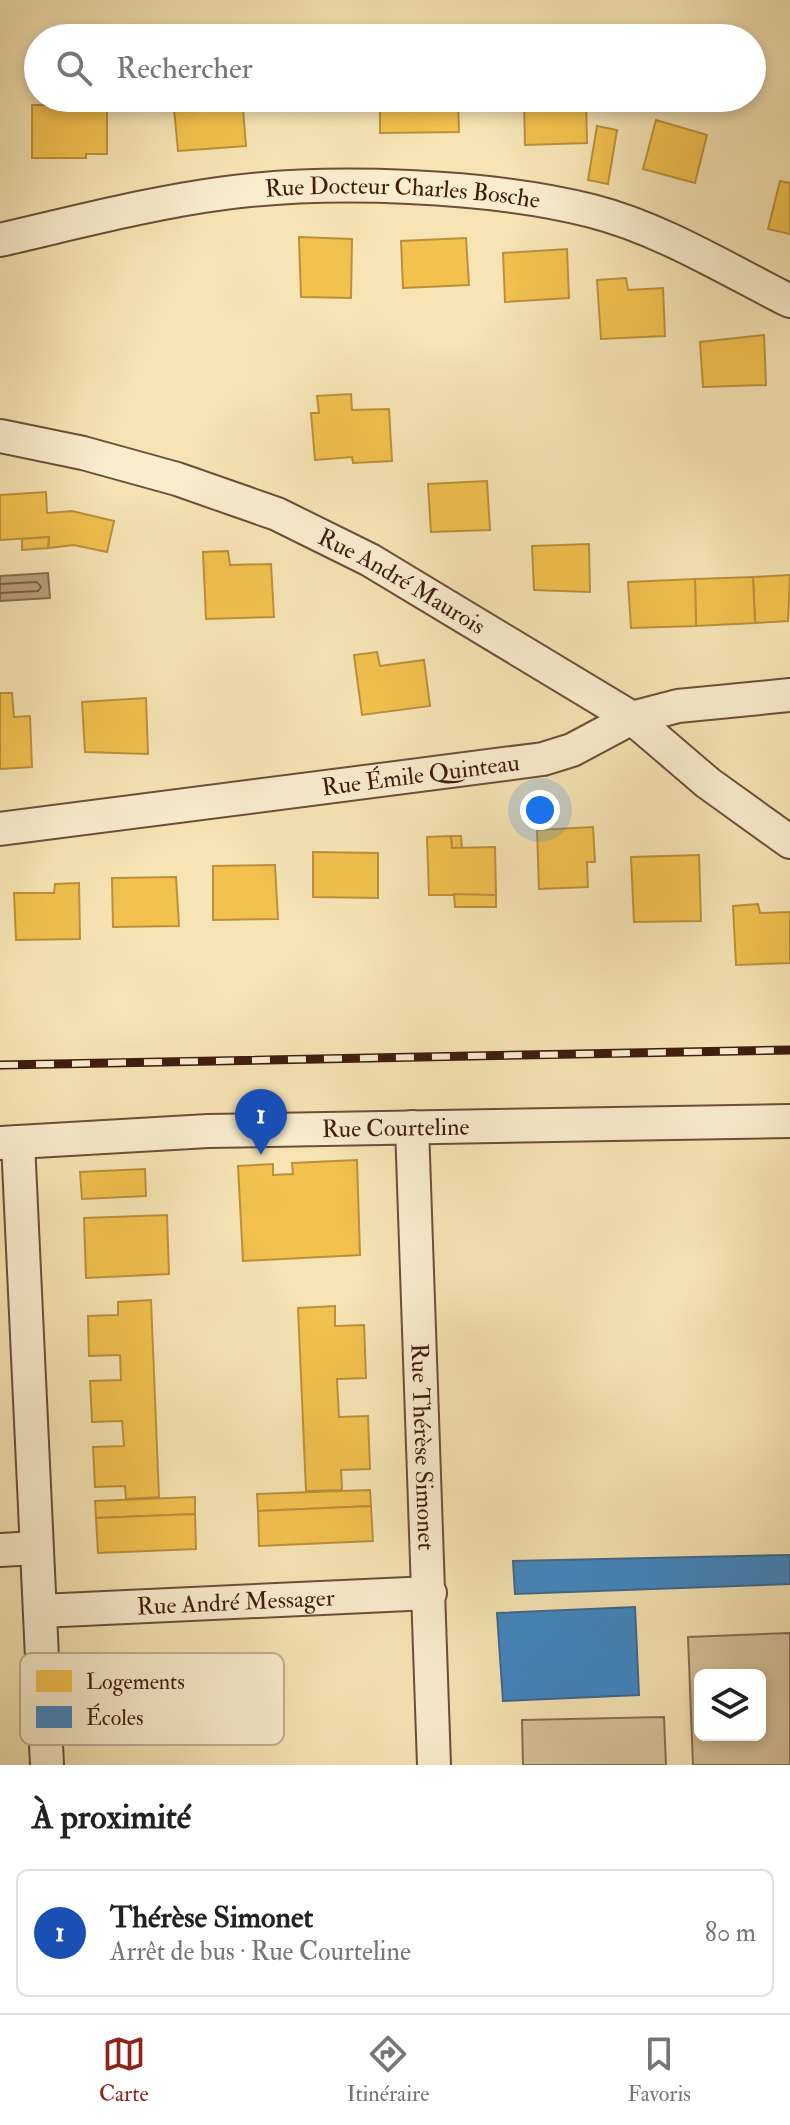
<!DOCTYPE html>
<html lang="fr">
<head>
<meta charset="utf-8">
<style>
  :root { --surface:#fff; --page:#f2f2f2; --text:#222; --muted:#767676; --line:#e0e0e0; --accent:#8f2418 }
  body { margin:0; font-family:"IM FELL Double Pica",serif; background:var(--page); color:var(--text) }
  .controls { position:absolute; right:24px; bottom:24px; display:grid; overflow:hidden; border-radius:12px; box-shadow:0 4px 12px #0003 }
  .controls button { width:72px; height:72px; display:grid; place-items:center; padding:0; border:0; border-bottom:2px solid var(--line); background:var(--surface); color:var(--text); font:40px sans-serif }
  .you { position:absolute; left:540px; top:810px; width:28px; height:28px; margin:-20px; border:6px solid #fff; border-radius:50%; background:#1a73e8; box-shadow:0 0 0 12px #1a73e833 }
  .badge { display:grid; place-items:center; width:52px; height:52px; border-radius:50%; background:var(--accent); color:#fff; font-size:26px; font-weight:700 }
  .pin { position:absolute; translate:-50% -66px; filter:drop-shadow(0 2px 4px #0008) }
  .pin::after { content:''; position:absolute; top:42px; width:28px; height:24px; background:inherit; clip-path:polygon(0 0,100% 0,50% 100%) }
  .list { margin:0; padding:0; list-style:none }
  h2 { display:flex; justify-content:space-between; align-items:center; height:104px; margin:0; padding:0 32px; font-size:34px }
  h2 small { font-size:26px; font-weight:400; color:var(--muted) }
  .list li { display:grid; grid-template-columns:52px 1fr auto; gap:24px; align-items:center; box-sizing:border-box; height:128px; margin:0 16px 16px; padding:0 16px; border:2px solid var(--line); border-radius:12px }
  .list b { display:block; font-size:30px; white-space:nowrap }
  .list p { margin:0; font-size:26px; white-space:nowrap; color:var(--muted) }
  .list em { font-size:26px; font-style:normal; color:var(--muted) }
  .icon { flex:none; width:44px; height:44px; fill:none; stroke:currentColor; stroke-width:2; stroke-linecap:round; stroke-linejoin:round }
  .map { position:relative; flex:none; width:790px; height:1765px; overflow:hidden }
  .search { position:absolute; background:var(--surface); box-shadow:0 4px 12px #0003; left:24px; right:24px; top:24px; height:88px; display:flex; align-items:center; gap:20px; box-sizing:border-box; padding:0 28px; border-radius:44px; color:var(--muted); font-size:30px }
  .sheet { height:248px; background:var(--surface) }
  nav { display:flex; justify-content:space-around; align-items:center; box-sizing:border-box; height:112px; border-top:2px solid var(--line); background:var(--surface); font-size:22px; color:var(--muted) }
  nav a { display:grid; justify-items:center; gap:4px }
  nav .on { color:var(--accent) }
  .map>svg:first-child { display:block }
  .green { fill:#d7c298; stroke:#8b6f54; stroke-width:2; fill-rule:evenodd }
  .water { fill:#b8a07c; stroke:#886b51; stroke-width:2 }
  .homes { fill:#f2c14e; stroke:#bc903b; stroke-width:2 }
  .schools { fill:#3f88c5; stroke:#3f688f; stroke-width:2 }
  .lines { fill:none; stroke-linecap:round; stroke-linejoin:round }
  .shore { stroke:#7c5e46; stroke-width:2 }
  .minor-casing { stroke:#6d4e39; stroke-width:36 }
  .minor { stroke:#f9edce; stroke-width:32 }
  .rail-casing { stroke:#3f1c10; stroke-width:9 }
  .rail { stroke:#f9edce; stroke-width:6; stroke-dasharray:18; stroke-linecap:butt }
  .labels { text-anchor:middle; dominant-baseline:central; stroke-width:8; stroke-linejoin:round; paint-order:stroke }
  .street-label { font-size:24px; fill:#3f1c10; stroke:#f9edce }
  .key { fill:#f9edce; stroke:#c1ae95; stroke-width:2 }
  .key-label { font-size:22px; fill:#3f1c10 }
</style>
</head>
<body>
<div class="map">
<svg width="790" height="1765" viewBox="0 0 790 1765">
  <rect width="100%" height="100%" fill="#f6e4b4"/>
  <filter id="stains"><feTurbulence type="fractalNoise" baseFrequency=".0025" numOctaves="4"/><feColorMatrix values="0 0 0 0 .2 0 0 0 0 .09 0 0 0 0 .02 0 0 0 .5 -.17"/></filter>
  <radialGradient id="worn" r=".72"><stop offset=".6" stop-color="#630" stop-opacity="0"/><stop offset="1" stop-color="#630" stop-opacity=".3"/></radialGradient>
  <!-- green -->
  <g class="green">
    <path d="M 790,1633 L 790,1765 L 693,1765 L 688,1637 ZM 700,1675 L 760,1675 L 760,1735 L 700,1735 Z"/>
    <path d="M 664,1717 L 666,1765 L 523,1765 L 522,1720 Z"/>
  </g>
  <!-- water -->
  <path class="water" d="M 48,573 L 50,598 L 0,601 L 0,576 Z"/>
  <!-- homes -->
  <g class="homes">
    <path d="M 173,98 L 242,98 L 246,146 L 178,151 Z"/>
    <path d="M 380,98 L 458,98 L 459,132 L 380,133 Z"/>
    <path d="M 524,98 L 586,98 L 587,143 L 525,145 Z"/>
    <path d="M 85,102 L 107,103 L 107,154 L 86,154 L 86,158 L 32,158 L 32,105 L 85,105 Z"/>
    <path d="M 656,120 L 707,135 L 695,183 L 643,169 Z"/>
    <path d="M 597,126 L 617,130 L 608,184 L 588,180 Z"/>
    <path d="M 780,181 L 790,183 L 790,234 L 768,229 Z"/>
    <path d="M 299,237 L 352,239 L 351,298 L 301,297 Z"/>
    <path d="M 466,238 L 469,285 L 403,288 L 401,241 Z"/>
    <path d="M 567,249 L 569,298 L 505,302 L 503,253 Z"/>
    <path d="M 626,278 L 628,290 L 663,288 L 665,336 L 601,339 L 597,280 Z"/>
    <path d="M 764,335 L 766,385 L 703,387 L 700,342 Z"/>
    <path d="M 351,394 L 352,410 L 389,409 L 392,461 L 353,463 L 352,457 L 315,460 L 311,413 L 319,413 L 317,396 Z"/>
    <path d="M 487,481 L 490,530 L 431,532 L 428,484 Z"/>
    <path d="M 46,492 L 47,513 L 72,511 L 114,521 L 107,552 L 74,545 L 48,548 L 49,537 L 0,540 L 0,495 Z"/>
    <path d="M 49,537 L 48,548 L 22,550 L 22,539 Z"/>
    <path d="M 589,544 L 590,592 L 534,590 L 532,546 Z"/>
    <path d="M 228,551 L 230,565 L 271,564 L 274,617 L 206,619 L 203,552 Z"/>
    <path d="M 790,575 L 788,621 L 755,623 L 753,577 Z"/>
    <path d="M 753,577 L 755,623 L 696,626 L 695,579 Z"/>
    <path d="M 695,579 L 696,626 L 631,628 L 628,582 Z"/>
    <path d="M 377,652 L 380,666 L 424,660 L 430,706 L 362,715 L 354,655 Z"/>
    <path d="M 0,693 L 12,693 L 14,717 L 30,716 L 32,767 L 0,769 Z"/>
    <path d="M 146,698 L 148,754 L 85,752 L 82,702 Z"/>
    <path d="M 593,827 L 595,862 L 587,862 L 588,887 L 539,889 L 537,830 Z"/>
    <path d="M 451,836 L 461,836 L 462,849 L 452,848 Z"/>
    <path d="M 451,836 L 452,848 L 495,847 L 496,895 L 429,895 L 427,837 Z"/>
    <path d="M 313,852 L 378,853 L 378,898 L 313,897 Z"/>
    <path d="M 699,855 L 701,921 L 634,922 L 631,857 Z"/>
    <path d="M 275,865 L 278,919 L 213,920 L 213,866 Z"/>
    <path d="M 176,877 L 179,926 L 113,927 L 112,878 Z"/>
    <path d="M 79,883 L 80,939 L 16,940 L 14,893 L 54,893 L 55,884 Z"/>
    <path d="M 454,894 L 496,895 L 496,907 L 455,907 Z"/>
    <path d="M 758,904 L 760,913 L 790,912 L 790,963 L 736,965 L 733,906 Z"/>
    <path d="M 357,1160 L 360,1255 L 243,1261 L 238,1166 L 273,1164 L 273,1175 L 293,1174 L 292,1163 Z"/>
    <path d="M 145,1169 L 146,1196 L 82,1199 L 80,1172 Z"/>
    <path d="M 167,1215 L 169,1274 L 86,1278 L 84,1218 Z"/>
    <path d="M 151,1300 L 159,1497 L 126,1499 L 125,1486 L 95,1487 L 93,1447 L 124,1446 L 122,1421 L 92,1422 L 90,1381 L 121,1380 L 120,1355 L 89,1356 L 88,1316 L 118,1315 L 118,1302 Z"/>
    <path d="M 335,1306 L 335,1326 L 364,1325 L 366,1378 L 337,1379 L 339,1417 L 368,1416 L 370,1469 L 341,1470 L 342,1490 L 306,1491 L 298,1308 Z"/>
    <path d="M 370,1490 L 371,1506 L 258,1511 L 257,1494 Z"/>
    <path d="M 195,1497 L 195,1514 L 96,1518 L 95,1501 Z"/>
    <path d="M 371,1506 L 373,1541 L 259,1546 L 258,1511 Z"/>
    <path d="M 195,1514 L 196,1549 L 98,1553 L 96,1518 Z"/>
  </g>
  <!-- schools -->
  <g class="schools">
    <path d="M 790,1555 L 790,1584 L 515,1594 L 513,1561 Z"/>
    <path d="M 635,1607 L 639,1695 L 503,1701 L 497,1613 Z"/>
  </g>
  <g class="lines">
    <!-- shore -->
    <path class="shore" d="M 0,584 L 37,582 L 41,587 L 38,591 L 0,593"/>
    <defs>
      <g id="minor">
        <path id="s1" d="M 0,240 C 74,223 149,203 225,193 C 330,179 490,185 592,211 C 662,229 726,269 790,301"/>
        <path id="s2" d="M 0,436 L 83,453 L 177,479 L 277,514 L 370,560 L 632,718 L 708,783 L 790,842"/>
        <path id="s3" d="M 0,829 L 543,759 L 572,750 L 632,718 L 678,706 L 790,695"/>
        <path id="s4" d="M 412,1127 L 434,1765"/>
        <path d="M 18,1142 L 47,1765"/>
        <path id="s5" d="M 0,1143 L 208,1131 L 790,1121"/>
        <path d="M 0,1550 L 36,1548"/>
        <path id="s6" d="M 40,1611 L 430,1593"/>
      </g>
    </defs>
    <!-- minor casing -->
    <use href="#minor" class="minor-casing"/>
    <!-- minor -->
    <use href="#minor" class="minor"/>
    <defs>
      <path id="rail" d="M 0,1065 L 790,1050"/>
    </defs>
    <!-- rail casing -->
    <use href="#rail" class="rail-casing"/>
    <!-- rail -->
    <use href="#rail" class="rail"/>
  </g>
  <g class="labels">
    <!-- street labels -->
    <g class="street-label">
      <text stroke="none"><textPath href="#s1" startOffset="408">Rue Docteur Charles Bosche</textPath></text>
      <text stroke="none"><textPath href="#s2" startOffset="430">Rue André Maurois</textPath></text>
      <text stroke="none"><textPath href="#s3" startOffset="424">Rue Émile Quinteau</textPath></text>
      <text stroke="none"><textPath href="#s5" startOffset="396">Rue Courteline</textPath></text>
      <text stroke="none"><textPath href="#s4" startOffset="320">Rue Thérèse Simonet</textPath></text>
      <text stroke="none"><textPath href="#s6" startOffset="196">Rue André Messager</textPath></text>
    </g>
  </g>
  <!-- legend -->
  <rect x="20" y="1653" width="264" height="92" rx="12" class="key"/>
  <rect x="36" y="1670" width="36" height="22" fill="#f2c14e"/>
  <rect x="36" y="1706" width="36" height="22" fill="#3f88c5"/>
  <g class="key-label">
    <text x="86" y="1689">Logements</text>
    <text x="86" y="1725">Écoles</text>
  </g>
  <rect width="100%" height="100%" filter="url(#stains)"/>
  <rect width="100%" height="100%" fill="url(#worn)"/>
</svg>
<div class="controls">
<button><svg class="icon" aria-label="layers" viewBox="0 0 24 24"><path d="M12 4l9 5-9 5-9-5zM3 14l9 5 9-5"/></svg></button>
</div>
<div class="you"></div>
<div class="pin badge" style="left:261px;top:1155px;background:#1a4fb4">1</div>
<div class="search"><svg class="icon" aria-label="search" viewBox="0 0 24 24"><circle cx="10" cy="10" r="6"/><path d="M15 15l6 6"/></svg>Rechercher</div>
</div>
<section class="sheet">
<h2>À proximité<small></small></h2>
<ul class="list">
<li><span class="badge" style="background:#1a4fb4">1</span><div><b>Thérèse Simonet</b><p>Arrêt de bus · Rue Courteline</p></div><em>80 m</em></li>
</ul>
</section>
<nav>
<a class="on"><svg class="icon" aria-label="map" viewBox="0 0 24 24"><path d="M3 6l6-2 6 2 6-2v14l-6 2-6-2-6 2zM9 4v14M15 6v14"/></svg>Carte</a>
<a><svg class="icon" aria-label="directions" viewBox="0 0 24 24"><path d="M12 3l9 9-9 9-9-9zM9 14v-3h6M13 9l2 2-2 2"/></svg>Itinéraire</a>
<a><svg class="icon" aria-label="saved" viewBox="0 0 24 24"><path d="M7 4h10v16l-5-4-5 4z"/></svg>Favoris</a>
</nav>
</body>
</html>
